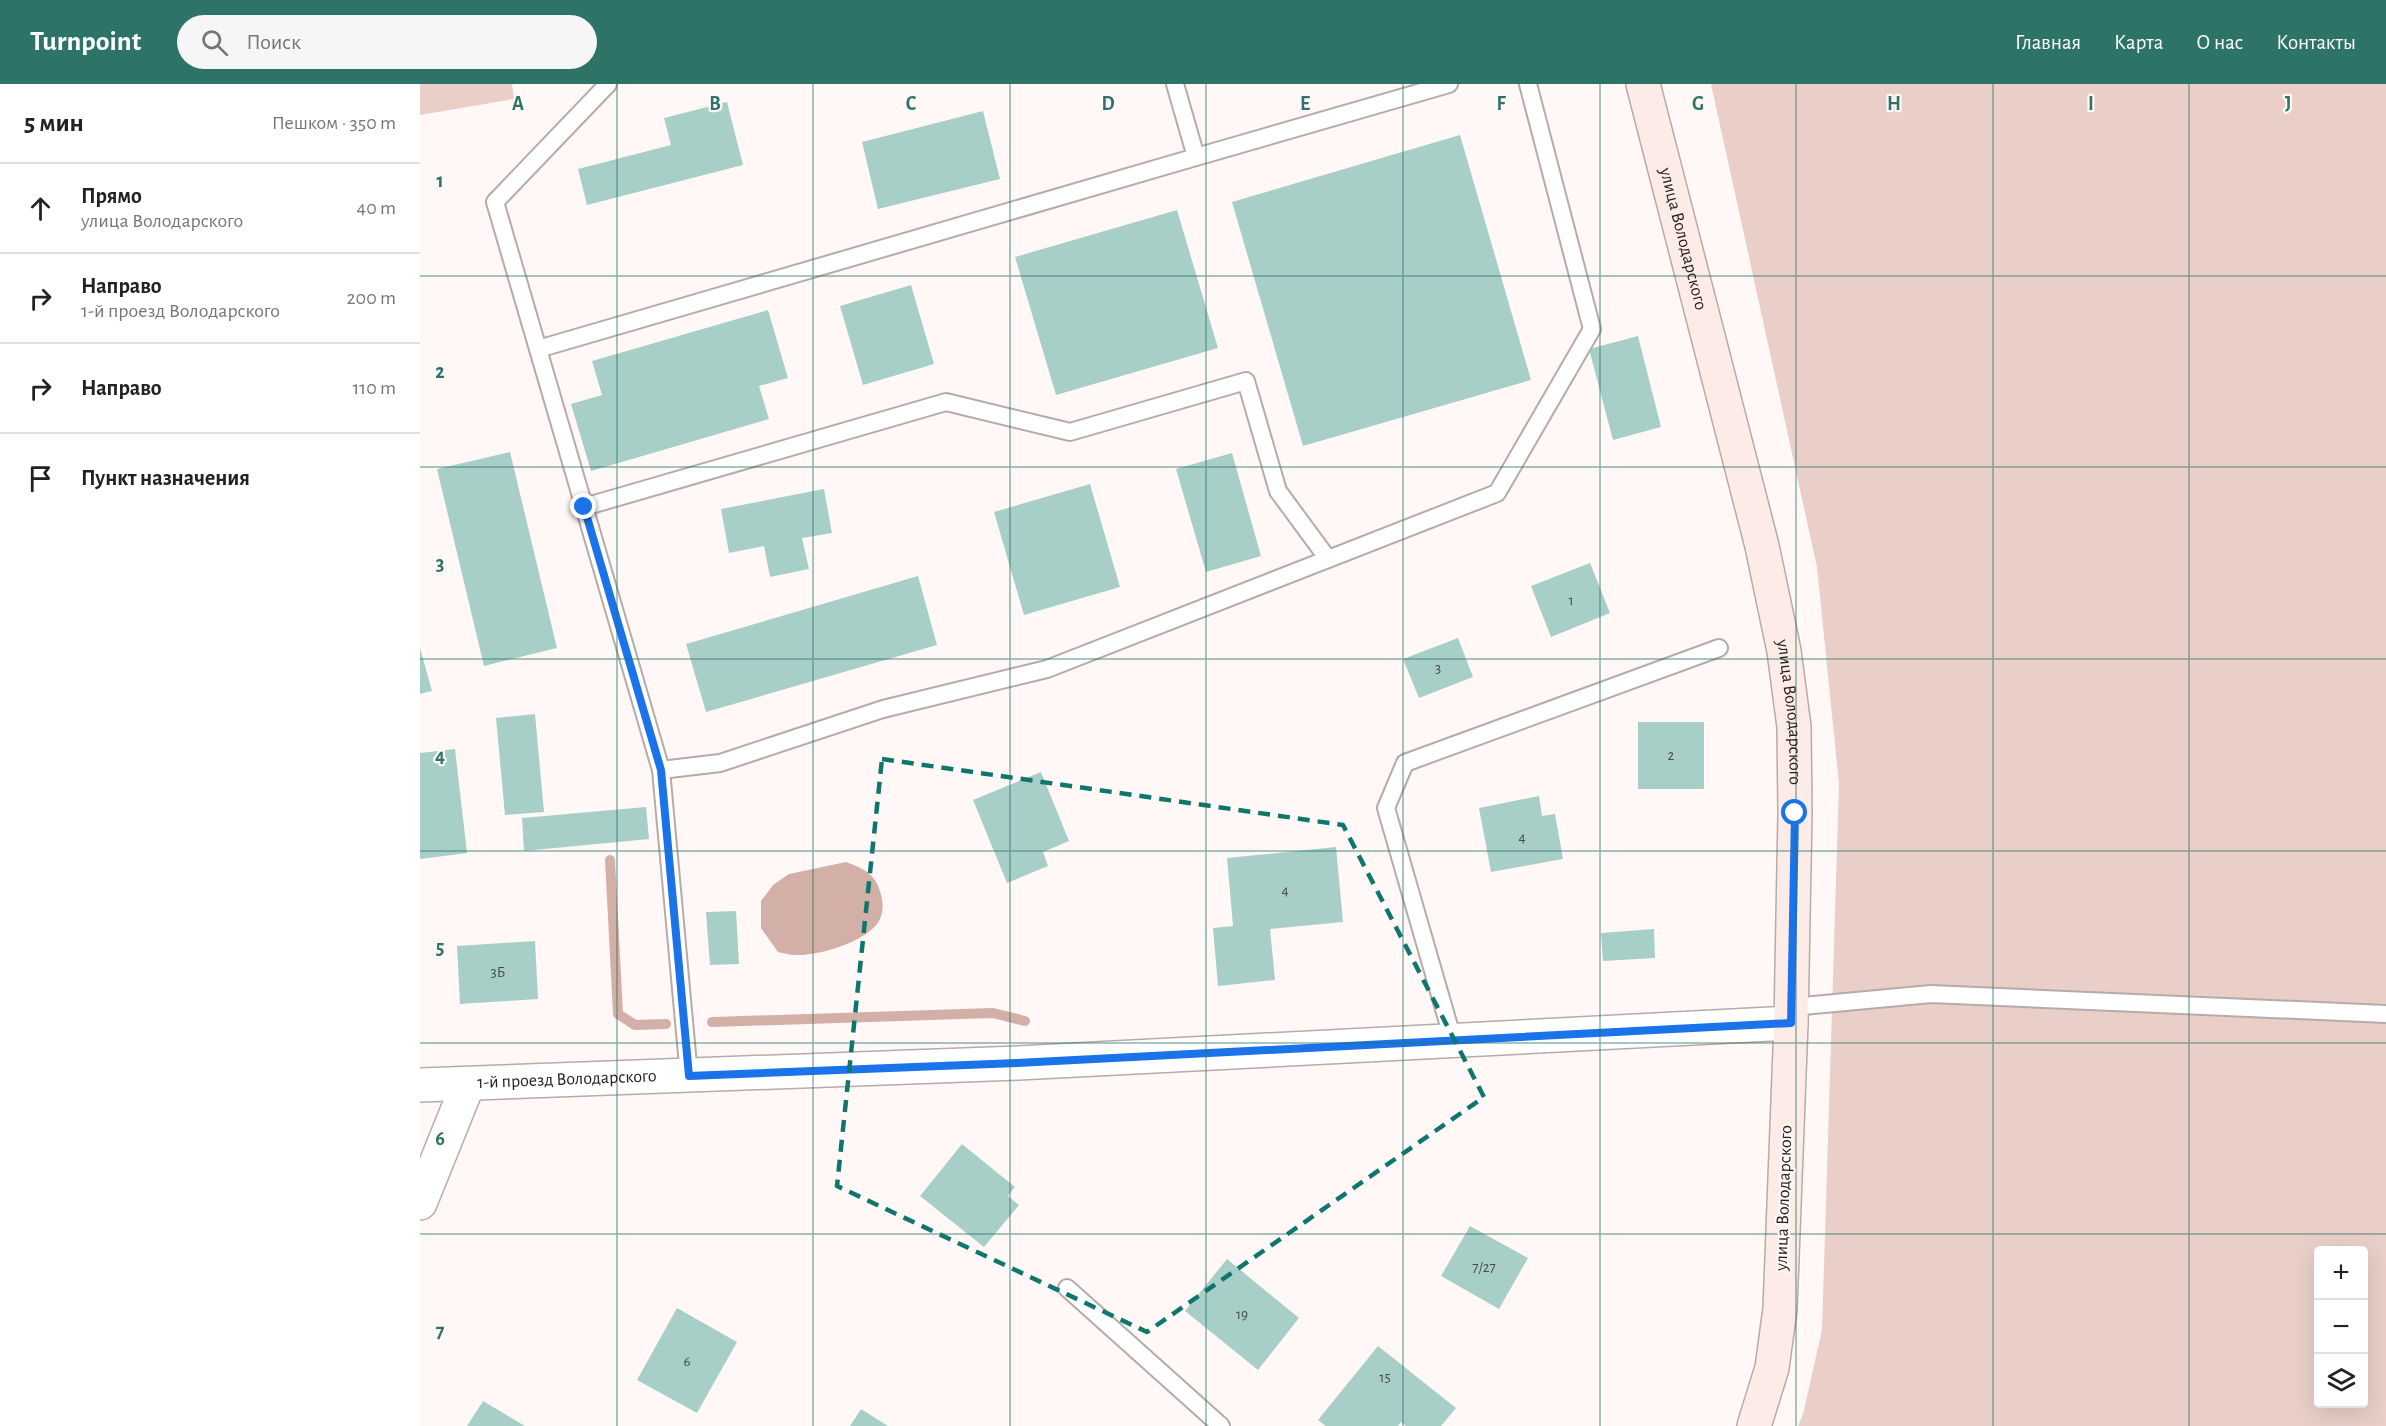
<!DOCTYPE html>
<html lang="ru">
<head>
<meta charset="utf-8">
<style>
  :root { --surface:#fff; --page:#f6f6f6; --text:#222; --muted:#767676; --line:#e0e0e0; --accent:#2e7368 }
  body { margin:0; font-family:"Alegreya Sans",sans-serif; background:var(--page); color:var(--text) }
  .controls { position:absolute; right:18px; bottom:18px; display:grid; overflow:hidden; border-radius:6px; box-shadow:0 6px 24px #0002 }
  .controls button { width:54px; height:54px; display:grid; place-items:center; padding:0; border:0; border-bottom:2px solid var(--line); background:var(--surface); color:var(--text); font:30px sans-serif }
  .stop { position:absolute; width:18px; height:18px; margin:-14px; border:4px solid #1a73e8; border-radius:50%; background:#fff }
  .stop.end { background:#1a73e8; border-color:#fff; box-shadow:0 2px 6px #0008 }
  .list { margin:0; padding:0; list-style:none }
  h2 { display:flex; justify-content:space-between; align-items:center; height:78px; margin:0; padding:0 24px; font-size:26px }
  h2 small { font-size:20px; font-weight:400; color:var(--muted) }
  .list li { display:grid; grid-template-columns:39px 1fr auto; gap:18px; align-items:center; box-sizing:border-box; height:90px; padding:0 24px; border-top:2px solid var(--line) }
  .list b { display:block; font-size:22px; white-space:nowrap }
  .list p { margin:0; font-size:20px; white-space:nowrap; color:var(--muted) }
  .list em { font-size:20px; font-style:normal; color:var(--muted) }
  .icon { flex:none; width:33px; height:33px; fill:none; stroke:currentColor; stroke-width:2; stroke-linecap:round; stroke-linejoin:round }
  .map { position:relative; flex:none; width:1966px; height:1342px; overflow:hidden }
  header { display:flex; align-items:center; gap:36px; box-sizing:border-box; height:84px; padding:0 30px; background:var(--accent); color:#fff }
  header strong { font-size:28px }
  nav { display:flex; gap:33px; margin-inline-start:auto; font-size:21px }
  .search { width:420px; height:54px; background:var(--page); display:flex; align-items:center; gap:15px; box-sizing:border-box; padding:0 21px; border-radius:33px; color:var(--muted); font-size:22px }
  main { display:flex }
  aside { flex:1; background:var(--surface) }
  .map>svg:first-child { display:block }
  .green { fill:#e9cfc8; fill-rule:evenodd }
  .water { fill:#d3b0a7 }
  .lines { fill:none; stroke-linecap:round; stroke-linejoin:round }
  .stream { stroke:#d3b0a7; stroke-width:10 }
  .building { fill:#a8cfc7 }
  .lane-casing { stroke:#b6aba8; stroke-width:20 }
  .street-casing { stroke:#b6aba8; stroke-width:36 }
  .secondary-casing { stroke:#b6aba8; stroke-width:36 }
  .lane { stroke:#fff; stroke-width:16 }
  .street { stroke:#fff; stroke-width:33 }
  .secondary { stroke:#fcebe6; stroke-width:33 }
  .route { stroke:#1a73e8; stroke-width:8 }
  .marked { fill:none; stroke:#0f766e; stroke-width:4.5; stroke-dasharray:12 8; stroke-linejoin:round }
  .grid { fill:none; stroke:#2e7368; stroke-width:1.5; stroke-opacity:0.55 }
  .labels { text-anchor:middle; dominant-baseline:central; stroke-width:4.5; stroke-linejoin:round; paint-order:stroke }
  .number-label { font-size:15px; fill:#454c49 }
  .street-label { font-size:18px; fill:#24201f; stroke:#fff8f6 }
  .grid-label { font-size:20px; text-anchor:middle; font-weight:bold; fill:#2e7368; stroke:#fff8f6; stroke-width:4.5; stroke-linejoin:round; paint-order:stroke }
</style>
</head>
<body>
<header>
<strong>Turnpoint</strong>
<div class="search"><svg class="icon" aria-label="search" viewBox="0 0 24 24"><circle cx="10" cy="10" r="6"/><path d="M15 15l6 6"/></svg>Поиск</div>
<nav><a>Главная</a><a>Карта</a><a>О нас</a><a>Контакты</a></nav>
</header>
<main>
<aside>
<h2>5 мин<small>Пешком · 350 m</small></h2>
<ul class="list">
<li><svg class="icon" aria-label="ahead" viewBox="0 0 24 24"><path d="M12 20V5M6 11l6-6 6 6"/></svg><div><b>Прямо</b><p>улица Володарского</p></div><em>40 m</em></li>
<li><svg class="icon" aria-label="right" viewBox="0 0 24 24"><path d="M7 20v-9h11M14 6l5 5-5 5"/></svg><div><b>Направо</b><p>1-й проезд Володарского</p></div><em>200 m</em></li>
<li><svg class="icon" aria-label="right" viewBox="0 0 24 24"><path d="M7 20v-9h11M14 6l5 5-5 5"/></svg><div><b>Направо</b></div><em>110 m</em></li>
<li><svg class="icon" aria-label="arrive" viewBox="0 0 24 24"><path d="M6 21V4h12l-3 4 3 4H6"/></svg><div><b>Пункт назначения</b></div></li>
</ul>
</aside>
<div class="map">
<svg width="1966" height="1342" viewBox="0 0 1966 1342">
  <rect width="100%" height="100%" fill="#fff8f6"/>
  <!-- green -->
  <g class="green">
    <path d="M 0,0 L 92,0 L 94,15 L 0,31 Z"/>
    <path d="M 1291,0 L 1966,0 L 1966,1342 L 1378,1342 L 1383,1330 L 1402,1246 L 1419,700 L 1397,483 ZM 1898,1166 L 1944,1166 L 1944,1320 L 1898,1320 Z"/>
  </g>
  <!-- water -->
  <path class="water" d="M 426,778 C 443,784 455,790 460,807 C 463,816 464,826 460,835 C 450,857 399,872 376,871 C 370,871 364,869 358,868 L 341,844 L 341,817 L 353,801 L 369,790 Z"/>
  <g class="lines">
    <!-- stream -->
    <g class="stream">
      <path d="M 190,776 L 198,930 L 215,941 L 246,940"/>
      <path d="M 292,938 L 573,929 L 605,937"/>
    </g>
  </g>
  <!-- building -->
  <g class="building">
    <path d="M 307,18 L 323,81 L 167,121 L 158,85 L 251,61 L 244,34 Z"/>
    <path d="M 563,27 L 580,95 L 458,125 L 442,58 Z"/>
    <path d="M 1040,51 L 1111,296 L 883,362 L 812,118 Z"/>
    <path d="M 757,126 L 798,264 L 636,311 L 595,173 Z"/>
    <path d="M 491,201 L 514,280 L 443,301 L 420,222 Z"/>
    <path d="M 348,226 L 368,294 L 339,302 L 349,335 L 171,387 L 151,320 L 182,311 L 172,277 Z"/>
    <path d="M 1218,252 L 1241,343 L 1193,356 L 1169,265 Z"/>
    <path d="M 90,368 L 137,564 L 64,582 L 17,385 Z"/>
    <path d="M 812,369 L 841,472 L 786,488 L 756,385 Z"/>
    <path d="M 670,400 L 700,503 L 604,531 L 574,428 Z"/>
    <path d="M 404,405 L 412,449 L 382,454 L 389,485 L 350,493 L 344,462 L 309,469 L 301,425 Z"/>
    <path d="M 1170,479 L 1190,529 L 1131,553 L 1111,502 Z"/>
    <path d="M 498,492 L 517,561 L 286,628 L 266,560 Z"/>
    <path d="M 1038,554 L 1053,593 L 999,614 L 983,575 Z"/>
    <path d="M 0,564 L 12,607 L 0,610 Z"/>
    <path d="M 115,630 L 124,728 L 85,731 L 76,634 Z"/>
    <rect x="1218" y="638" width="66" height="67"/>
    <path d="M 35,665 L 47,769 L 0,775 L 0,669 Z"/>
    <path d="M 621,688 L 649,757 L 623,768 L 628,782 L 587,799 L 553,716 Z"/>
    <path d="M 1119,712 L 1122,732 L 1135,730 L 1143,775 L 1071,788 L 1059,724 Z"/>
    <path d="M 226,723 L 229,755 L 104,767 L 102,734 Z"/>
    <path d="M 916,763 L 923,838 L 850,845 L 855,896 L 798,902 L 793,844 L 813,842 L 807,774 Z"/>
    <path d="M 316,827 L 319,880 L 290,881 L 286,828 Z"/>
    <path d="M 1234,845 L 1235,874 L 1183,877 L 1181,849 Z"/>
    <path d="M 115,857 L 118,915 L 40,920 L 37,862 Z"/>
    <path d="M 542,1060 L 595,1103 L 588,1112 L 599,1121 L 564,1163 L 500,1112 Z"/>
    <path d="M 1050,1142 L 1108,1174 L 1079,1225 L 1021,1192 Z"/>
    <path d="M 807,1175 L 879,1234 L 838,1286 L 765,1227 Z"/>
    <path d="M 257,1224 L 317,1258 L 277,1329 L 217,1296 Z"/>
    <path d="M 958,1262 L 1036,1324 L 1021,1342 L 986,1342 L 981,1338 L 978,1342 L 906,1342 L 898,1336 Z"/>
    <path d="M 63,1317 L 105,1342 L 47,1342 Z"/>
    <path d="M 441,1325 L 468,1342 L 430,1342 Z"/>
  </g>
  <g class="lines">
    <defs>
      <g id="lane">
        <path d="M 188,0 L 75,118 L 241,686 L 269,992"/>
        <path d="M 776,73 L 1029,0"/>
        <path d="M 118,265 L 776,73 L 755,0"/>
        <path d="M 164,423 L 526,318 L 650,348 L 826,297 L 858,407 L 908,475"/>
        <path d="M 241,686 L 300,679 L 463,625 L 627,585 L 1077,409 L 1172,245 L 1108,0"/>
        <path d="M 1372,923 L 1511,910 L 1966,930"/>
        <path d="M 1033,956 L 966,724 L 985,679 L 1299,564"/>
        <path d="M 647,1204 L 801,1342"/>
      </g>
      <g id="street">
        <path id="s1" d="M 0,1001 L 598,979 L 1371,939"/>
        <path d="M 0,1119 L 48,1000"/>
      </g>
      <g id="secondary">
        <path id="s2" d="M 1223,0 L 1342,462 L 1364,567 L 1374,643 L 1375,729 L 1371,939 L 1360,1225 L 1352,1284 L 1334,1342"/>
      </g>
    </defs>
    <!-- lane casing -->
    <use href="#lane" class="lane-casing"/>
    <!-- street casing -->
    <use href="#street" class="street-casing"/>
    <!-- secondary casing -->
    <use href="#secondary" class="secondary-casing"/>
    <!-- lane -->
    <use href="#lane" class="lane"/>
    <!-- street -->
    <use href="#street" class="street"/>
    <!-- secondary -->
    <use href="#secondary" class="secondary"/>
  </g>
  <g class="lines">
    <!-- route -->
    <path class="route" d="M 164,423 L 241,686 L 269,992 L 597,979 L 1371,939 L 1375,729"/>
  </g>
  <!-- marked area -->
  <path class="marked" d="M 462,675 L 923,741 L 1064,1013 L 727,1248 L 417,1102 Z"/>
  <!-- grid -->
  <path class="grid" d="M 197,0 L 197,1342M 393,0 L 393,1342M 590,0 L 590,1342M 786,0 L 786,1342M 983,0 L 983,1342M 1180,0 L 1180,1342M 1376,0 L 1376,1342M 1573,0 L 1573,1342M 1769,0 L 1769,1342M 0,192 L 1966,192M 0,383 L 1966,383M 0,575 L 1966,575M 0,767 L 1966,767M 0,959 L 1966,959M 0,1150 L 1966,1150"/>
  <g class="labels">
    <!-- number labels -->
    <g class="number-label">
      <text x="1151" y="516">1</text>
      <text x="1018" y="584">3</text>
      <text x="1251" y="671">2</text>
      <text x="1102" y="753">4</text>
      <text x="865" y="806">4</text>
      <text x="78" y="888">3Б</text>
      <text x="1064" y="1183">7/27</text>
      <text x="822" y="1230">19</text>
      <text x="267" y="1277">6</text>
      <text x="965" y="1293">15</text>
    </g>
    <!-- street labels -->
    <g class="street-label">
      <text stroke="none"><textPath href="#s2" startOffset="160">улица Володарского</textPath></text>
      <text stroke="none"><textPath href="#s2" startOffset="646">улица Володарского</textPath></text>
      <text stroke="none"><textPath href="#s1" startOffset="147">1-й проезд Володарского</textPath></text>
      <text transform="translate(1364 1114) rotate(-88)">улица Володарского</text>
    </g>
  </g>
  <g class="grid-label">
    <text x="98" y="26">A</text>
    <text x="295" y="26">B</text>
    <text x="491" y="26">C</text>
    <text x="688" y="26">D</text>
    <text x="885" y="26">E</text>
    <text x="1081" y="26">F</text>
    <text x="1278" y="26">G</text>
    <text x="1474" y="26">H</text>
    <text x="1671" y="26">I</text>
    <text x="1868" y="26">J</text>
    <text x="20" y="103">1</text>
    <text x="20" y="294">2</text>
    <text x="20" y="486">3</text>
    <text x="20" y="678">4</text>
    <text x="20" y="870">5</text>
    <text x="20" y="1061">6</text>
    <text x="20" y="1253">7</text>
  </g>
</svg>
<div class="controls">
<button>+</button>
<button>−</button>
<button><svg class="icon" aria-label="layers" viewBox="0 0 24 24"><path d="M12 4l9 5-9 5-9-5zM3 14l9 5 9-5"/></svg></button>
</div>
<div class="stop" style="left:1375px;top:729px"></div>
<div class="stop end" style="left:164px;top:423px"></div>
</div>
</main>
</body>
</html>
